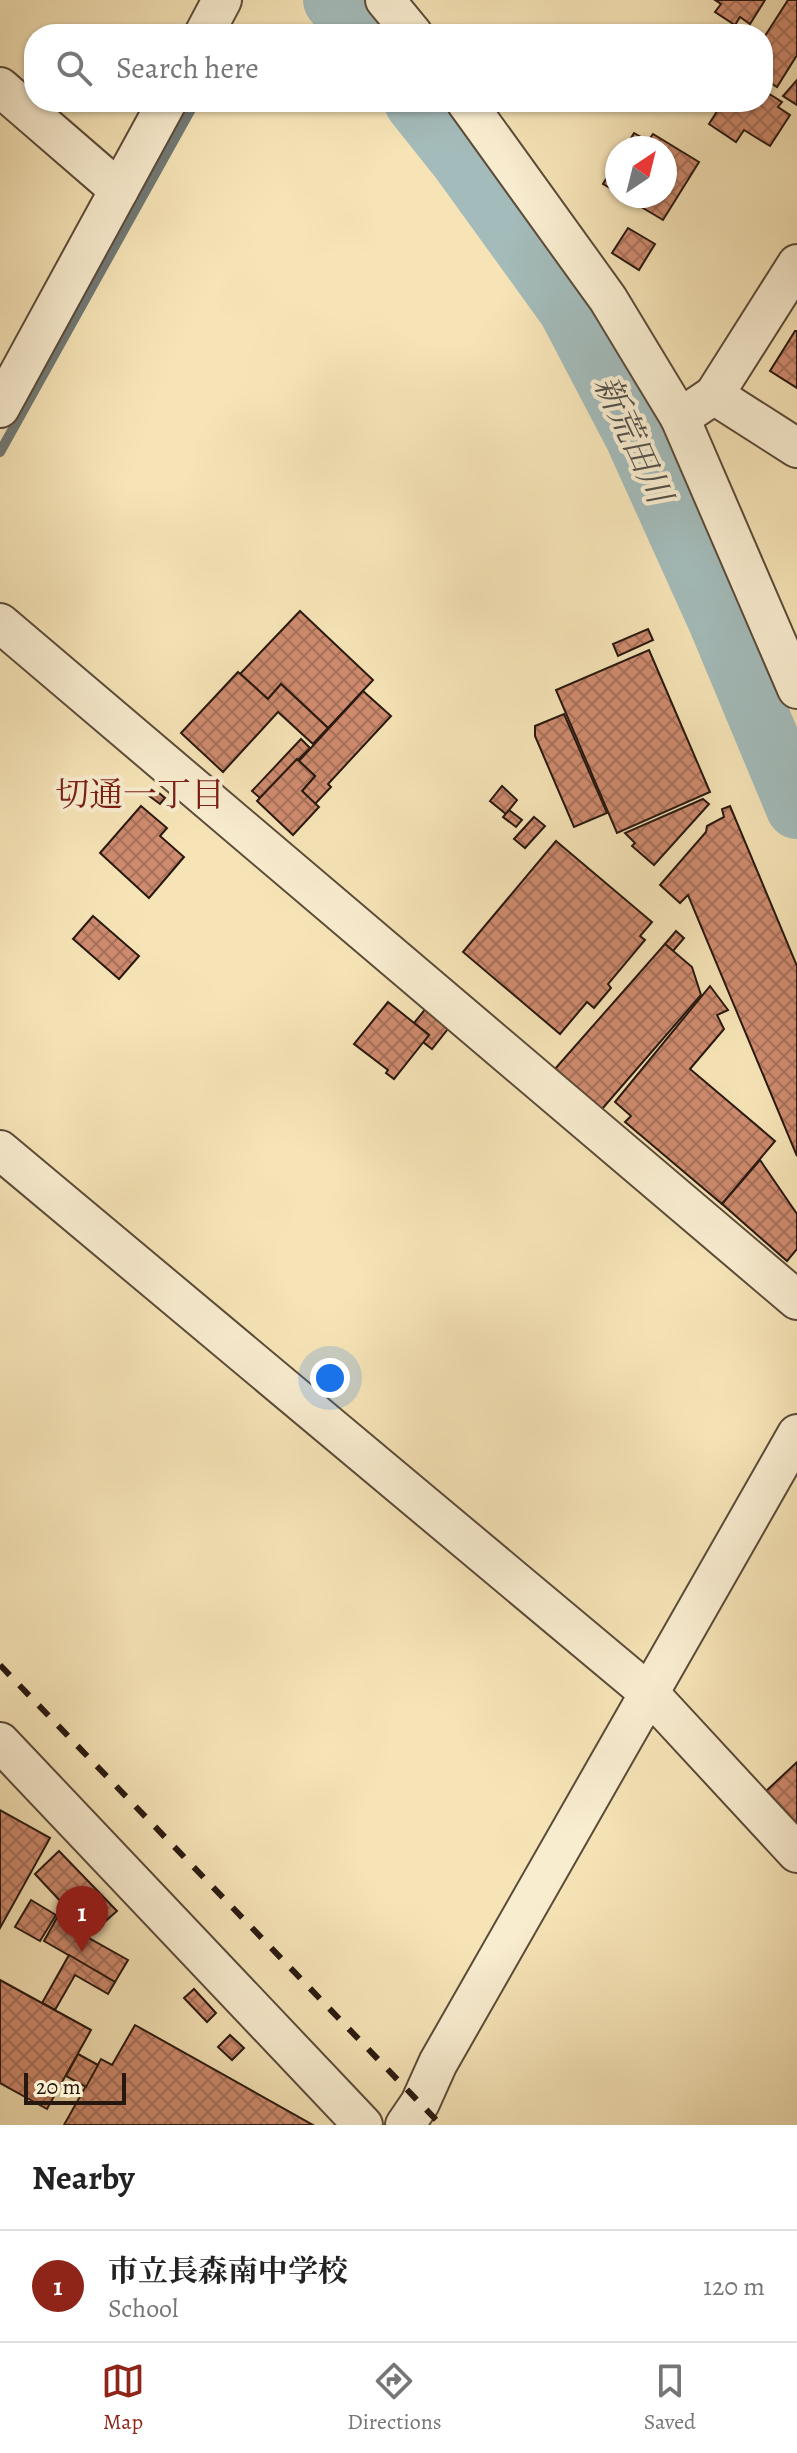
<!DOCTYPE html>
<html lang="en">
<head>
<meta charset="utf-8">
<style>
  :root { --surface:#fff; --page:#f6f6f6; --text:#222; --muted:#767676; --line:#e0e0e0; --accent:#8f2418 }
  body { margin:0; font-family:Alegreya,"Noto Serif JP",serif; background:var(--page); color:var(--text) }
  .compass { position:absolute; left:605px; top:136px; width:72px; height:72px; border-radius:50%; background:var(--surface); box-shadow:0 2px 6px #0004; rotate:35deg }
  .scale { position:absolute; left:24px; bottom:20px; width:102px; box-sizing:border-box; padding-left:8px; border:4px solid #27180f; border-top:0; font-size:22px; line-height:28px; white-space:nowrap; color:#27180f; -webkit-text-stroke:6px #f9edd0; paint-order:stroke }
  .you { position:absolute; left:330px; top:1378px; width:28px; height:28px; margin:-20px; border:6px solid #fff; border-radius:50%; background:#1a73e8; box-shadow:0 0 0 12px #1a73e833 }
  .badge { display:grid; place-items:center; width:52px; height:52px; border-radius:50%; background:var(--accent); color:#fff; font-size:26px; font-weight:700 }
  .pin { position:absolute; translate:-50% -66px; filter:drop-shadow(0 2px 4px #0008) }
  .pin::after { content:''; position:absolute; top:42px; width:28px; height:24px; background:inherit; clip-path:polygon(0 0,100% 0,50% 100%) }
  .list { margin:0; padding:0; list-style:none }
  h2 { display:flex; justify-content:space-between; align-items:center; height:104px; margin:0; padding:0 32px; font-size:34px }
  h2 small { font-size:26px; font-weight:400; color:var(--muted) }
  .list li { display:grid; grid-template-columns:52px 1fr auto; gap:24px; align-items:center; box-sizing:border-box; height:112px; padding:0 32px; border-top:2px solid var(--line) }
  .list b { display:block; font-size:30px; white-space:nowrap }
  .list p { margin:0; font-size:26px; white-space:nowrap; color:var(--muted) }
  .list em { font-size:26px; font-style:normal; color:var(--muted) }
  .icon { flex:none; width:44px; height:44px; fill:none; stroke:currentColor; stroke-width:2; stroke-linecap:round; stroke-linejoin:round }
  .map { position:relative; flex:none; width:797px; height:2125px; overflow:hidden }
  .search { position:absolute; background:var(--surface); box-shadow:0 2px 6px #0004; left:24px; right:24px; top:24px; height:88px; display:flex; align-items:center; gap:20px; box-sizing:border-box; padding:0 28px; border-radius:32px; color:var(--muted); font-size:30px }
  .sheet { height:216px; background:var(--surface) }
  nav { display:flex; justify-content:space-around; align-items:center; box-sizing:border-box; height:112px; border-top:2px solid var(--line); background:var(--surface); font-size:22px; color:var(--muted) }
  nav a { display:grid; justify-items:center; gap:4px }
  nav .on { color:var(--accent) }
  .map>svg:first-child { display:block }
  .lines { fill:none; stroke-linecap:round; stroke-linejoin:round }
  .stream { stroke:#717a76; stroke-width:10 }
  .river { stroke:#a3bbba; stroke-width:62 }
  .building { fill:url(#building-cross-hatch); stroke:#27180f; stroke-width:2 }
  .minor-casing { stroke:#5b4b39; stroke-width:42 }
  .minor { stroke:#f9edd0; stroke-width:38 }
  .rail { stroke:#27180f; stroke-width:6; stroke-dasharray:14 14; stroke-linecap:butt }
  .labels { text-anchor:middle; dominant-baseline:central; stroke-width:8; stroke-linejoin:round; paint-order:stroke }
  .water-label { font-size:34px; font-style:italic; fill:#52514b; stroke:#f9edd0 }
  .neighbourhood-label { font-size:34px; fill:#7a1f14; stroke:#f9edd0 }
</style>
</head>
<body>
<div class="map">
<svg width="797" height="2125" viewBox="0 0 797 2125">
  <defs>
    <pattern id="building-cross-hatch" width="8" height="8" patternUnits="userSpaceOnUse" patternTransform="scale(2)"><rect width="8" height="8" fill="#cf8b6f"/><path d="M0 0l8 8M0 8l8-8" fill="none" stroke="#a8715a"/></pattern>
  </defs>
  <rect width="100%" height="100%" fill="#f6e4b7"/>
  <filter id="stains"><feTurbulence type="fractalNoise" baseFrequency=".0025" numOctaves="4"/><feColorMatrix values="0 0 0 0 .2 0 0 0 0 .09 0 0 0 0 .02 0 0 0 .5 -.17"/></filter>
  <radialGradient id="worn" r=".72"><stop offset=".6" stop-color="#630" stop-opacity="0"/><stop offset="1" stop-color="#630" stop-opacity=".3"/></radialGradient>
  <g class="lines">
    <!-- stream -->
    <g class="stream">
      <path d="M 233,34 L 236,29"/>
      <path d="M 0,452 L 195,102"/>
    </g>
    <!-- river -->
    <g class="river">
      <path d="M 334,0 L 361,34"/>
      <path d="M 415,102 L 462,161 L 569,309 L 635,435 L 719,621 L 797,808"/>
    </g>
  </g>
  <!-- building -->
  <g class="building">
    <path d="M 715,0 L 765,0 L 750,24 L 740,17 L 735,25 L 715,12 L 721,4 Z"/>
    <path d="M 788,0 L 797,0 L 797,55 L 777,87 L 763,78 L 763,39 Z"/>
    <path d="M 797,80 L 797,105 L 783,96 Z"/>
    <path d="M 763,90 L 782,102 L 778,107 L 790,115 L 770,146 L 744,130 L 736,142 L 709,124 L 723,102 L 763,102 Z"/>
    <path d="M 634,133 L 648,141 L 653,134 L 699,162 L 663,220 L 623,196 L 665,196 L 665,148 L 625,148 Z"/>
    <path d="M 617,161 L 617,192 L 603,184 Z"/>
    <path d="M 628,228 L 655,244 L 639,270 L 612,253 Z"/>
    <path d="M 795,331 L 797,331 L 797,388 L 770,371 Z"/>
    <path d="M 300,611 L 373,680 L 328,728 L 281,684 L 268,699 L 240,674 Z"/>
    <path d="M 648,629 L 653,640 L 618,656 L 613,644 Z"/>
    <path d="M 649,650 L 710,792 L 617,833 L 556,690 Z"/>
    <path d="M 238,672 L 268,699 L 281,684 L 328,728 L 313,744 L 278,712 L 223,772 L 181,733 Z"/>
    <path d="M 363,691 L 391,716 L 328,784 L 331,787 L 315,804 L 302,791 L 315,776 L 299,761 Z"/>
    <path d="M 564,714 L 607,813 L 574,827 L 535,736 L 535,726 Z"/>
    <path d="M 301,739 L 310,748 L 260,798 L 252,791 Z"/>
    <path d="M 297,759 L 315,776 L 302,791 L 319,807 L 293,835 L 257,801 Z"/>
    <path d="M 502,786 L 517,800 L 506,814 L 490,801 Z"/>
    <path d="M 153,788 L 165,798 L 160,804 L 148,795 Z"/>
    <path d="M 703,799 L 709,804 L 654,865 L 632,846 L 635,843 L 625,833 Z"/>
    <path d="M 141,806 L 167,828 L 160,836 L 184,857 L 149,898 L 100,853 Z"/>
    <path d="M 730,806 L 797,966 L 797,1156 L 688,895 L 680,903 L 660,885 L 706,832 L 707,826 L 724,817 L 722,809 Z"/>
    <path d="M 509,810 L 522,820 L 516,827 L 503,817 Z"/>
    <path d="M 534,817 L 545,826 L 525,848 L 514,839 Z"/>
    <path d="M 556,841 L 652,922 L 640,936 L 645,940 L 608,984 L 611,988 L 594,1008 L 587,1002 L 560,1034 L 463,952 Z"/>
    <path d="M 93,916 L 139,956 L 119,979 L 73,939 Z"/>
    <path d="M 676,931 L 684,938 L 673,951 L 665,944 Z"/>
    <path d="M 665,944 L 692,967 L 701,995 L 602,1109 L 555,1069 Z"/>
    <path d="M 710,986 L 728,1010 L 717,1015 L 724,1029 L 690,1069 L 775,1141 L 722,1204 L 625,1122 L 631,1116 L 615,1102 Z"/>
    <path d="M 432,1001 L 455,1020 L 432,1049 L 423,1042 L 429,1035 L 414,1023 Z"/>
    <path d="M 388,1002 L 429,1035 L 394,1079 L 386,1073 L 388,1070 L 354,1044 Z"/>
    <path d="M 760,1160 L 797,1214 L 797,1249 L 787,1261 L 722,1204 Z"/>
    <path d="M 797,1762 L 797,1830 L 763,1794 Z"/>
    <path d="M 0,1810 L 50,1838 L 0,1928 Z"/>
    <path d="M 59,1851 L 117,1911 L 91,1934 L 35,1874 Z"/>
    <path d="M 31,1900 L 56,1915 L 40,1941 L 15,1927 Z"/>
    <path d="M 59,1914 L 75,1923 L 73,1929 L 128,1960 L 115,1982 L 44,1941 Z"/>
    <path d="M 69,1955 L 115,1982 L 108,1994 L 75,1975 L 55,2010 L 42,2003 Z"/>
    <path d="M 0,1980 L 91,2030 L 47,2109 L 0,2083 Z"/>
    <path d="M 194,1989 L 216,2013 L 207,2022 L 184,1998 Z"/>
    <path d="M 135,2025 L 313,2125 L 64,2125 L 101,2059 L 112,2065 Z"/>
    <path d="M 230,2035 L 244,2048 L 232,2060 L 218,2047 Z"/>
    <path d="M 78,2054 L 98,2065 L 86,2087 L 66,2076 Z"/>
  </g>
  <g class="lines">
    <defs>
      <g id="minor">
        <path d="M 385,0 L 413,34"/>
        <path d="M 204,34 L 222,0"/>
        <path d="M 0,87 L 119,190"/>
        <path d="M 466,102 L 608,299 L 680,418 L 714,395"/>
        <path d="M 797,264 L 714,395 L 797,448"/>
        <path d="M 0,408 L 167,102"/>
        <path d="M 680,418 L 797,689"/>
        <path d="M 0,623 L 797,1300"/>
        <path d="M 0,1150 L 649,1693 L 797,1853"/>
        <path d="M 0,1742 L 363,2125"/>
        <path d="M 405,2125 L 420,2103 L 438,2063 L 797,1434"/>
      </g>
    </defs>
    <!-- minor casing -->
    <use href="#minor" class="minor-casing"/>
    <!-- minor -->
    <use href="#minor" class="minor"/>
    <!-- rail -->
    <path class="rail" d="M 0,1665 L 441,2125"/>
  </g>
  <g class="labels">
    <!-- water labels -->
    <g class="water-label">
      <text transform="translate(633 439) rotate(65)">新荒田川</text>
    </g>
    <!-- neighbourhood labels -->
    <g class="neighbourhood-label">
      <text x="140" y="794">切通一丁目</text>
    </g>
  </g>
  <rect width="100%" height="100%" filter="url(#stains)"/>
  <rect width="100%" height="100%" fill="url(#worn)"/>
</svg>
<svg class="compass" viewBox="-18 -18 36 36"><path d="M0-13l5 13h-10z" fill="#e53935"/><path d="M0 13l5-13h-10z" fill="#767676"/></svg>
<div class="scale">20 m</div>
<div class="you"></div>
<div class="pin badge" style="left:82px;top:1952px">1</div>
<div class="search"><svg class="icon" aria-label="search" viewBox="0 0 24 24"><circle cx="10" cy="10" r="6"/><path d="M15 15l6 6"/></svg>Search here</div>
</div>
<section class="sheet">
<h2>Nearby<small></small></h2>
<ul class="list">
<li><span class="badge">1</span><div><b>市立長森南中学校</b><p>School</p></div><em>120 m</em></li>
</ul>
</section>
<nav>
<a class="on"><svg class="icon" aria-label="map" viewBox="0 0 24 24"><path d="M3 6l6-2 6 2 6-2v14l-6 2-6-2-6 2zM9 4v14M15 6v14"/></svg>Map</a>
<a><svg class="icon" aria-label="directions" viewBox="0 0 24 24"><path d="M12 3l9 9-9 9-9-9zM9 14v-3h6M13 9l2 2-2 2"/></svg>Directions</a>
<a><svg class="icon" aria-label="saved" viewBox="0 0 24 24"><path d="M7 4h10v16l-5-4-5 4z"/></svg>Saved</a>
</nav>
</body>
</html>
